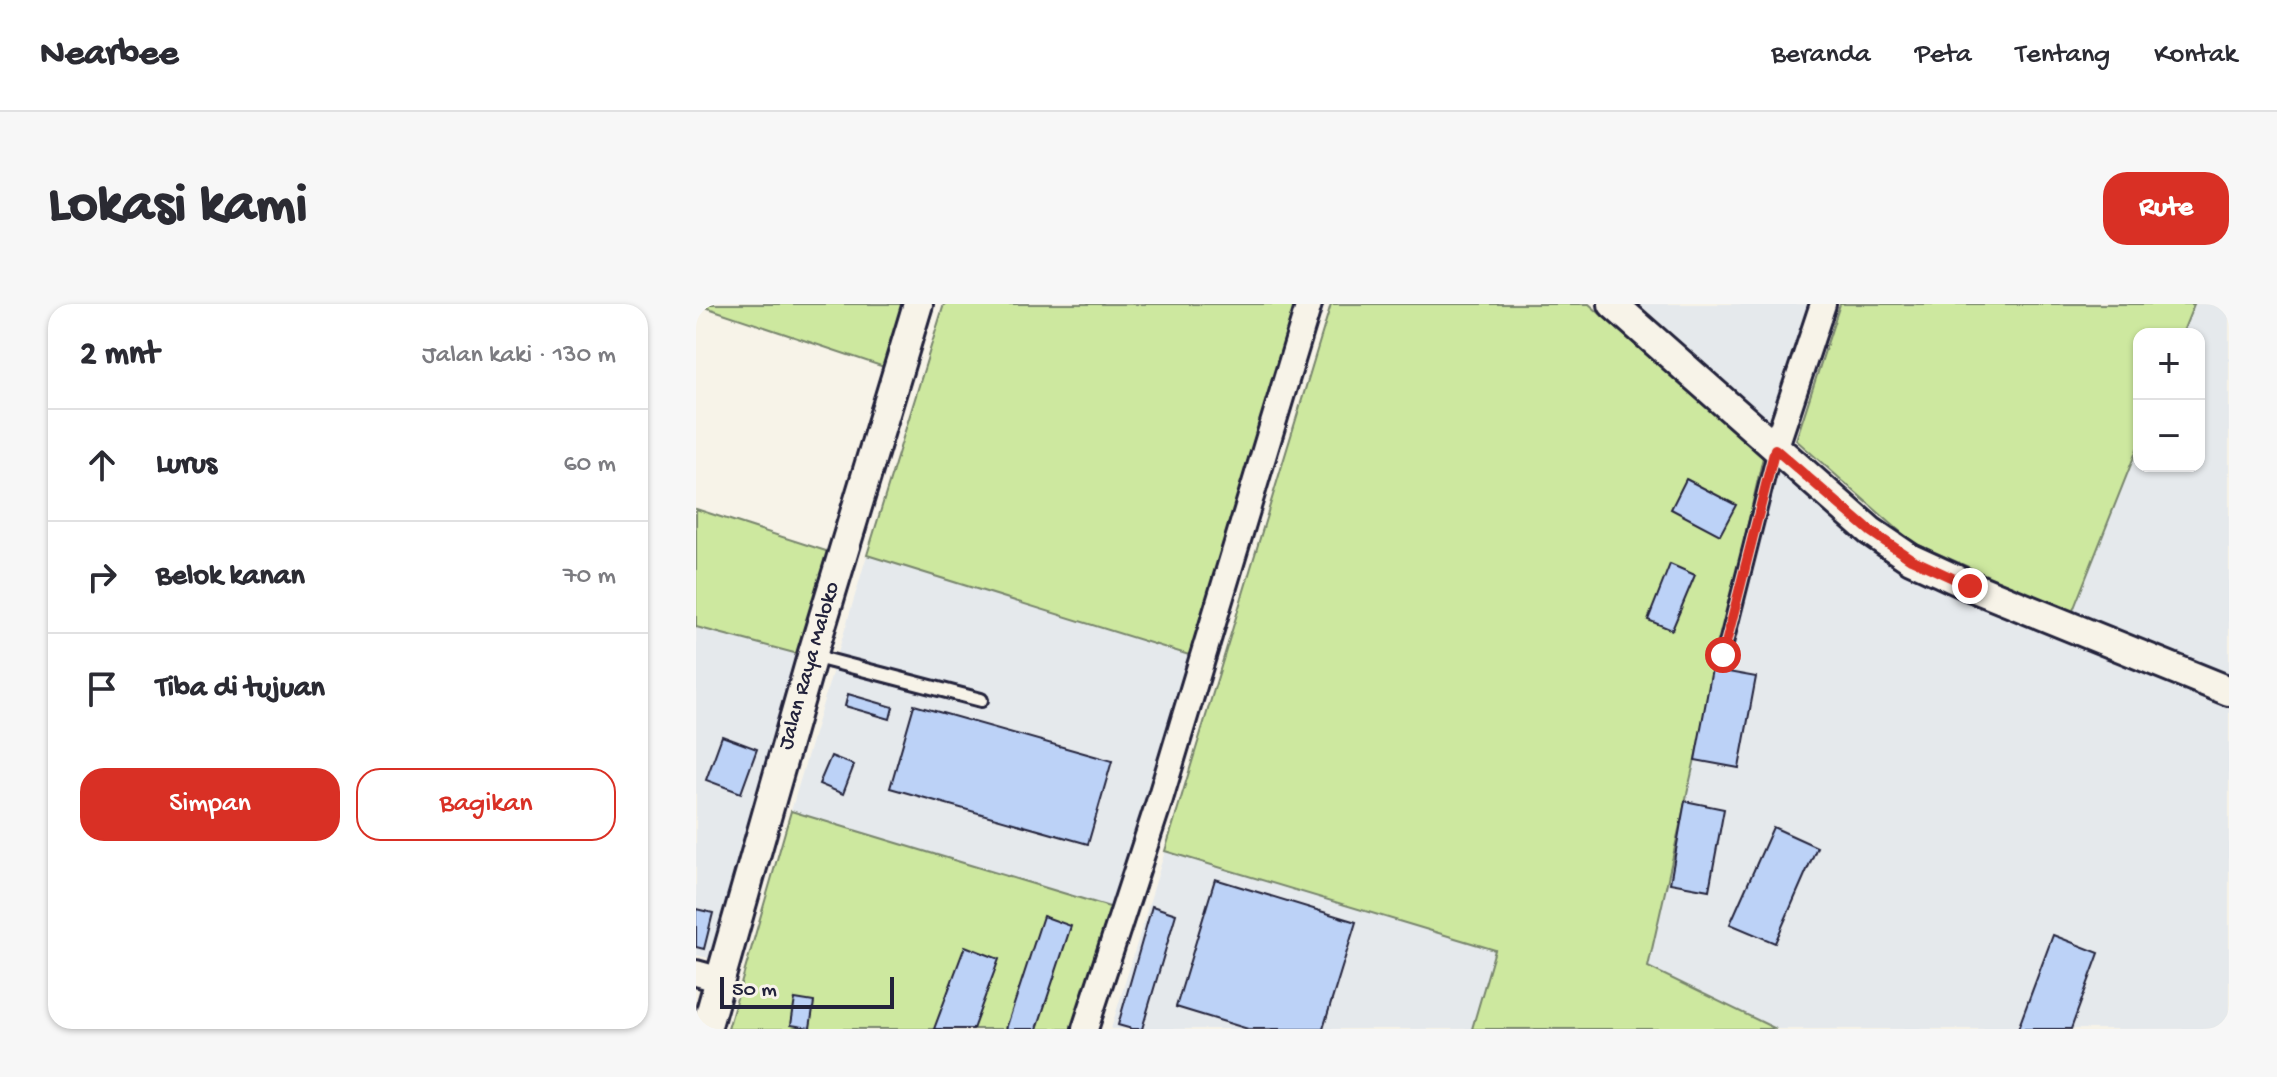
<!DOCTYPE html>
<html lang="id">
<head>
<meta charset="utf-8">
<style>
  :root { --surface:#fff; --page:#f7f7f7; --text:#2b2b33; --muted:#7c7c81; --line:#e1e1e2; --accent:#d93025 }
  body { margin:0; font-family:"Gochi Hand",sans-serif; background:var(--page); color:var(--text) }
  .controls { position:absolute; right:24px; top:24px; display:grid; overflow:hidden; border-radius:16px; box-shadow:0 2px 6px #0004 }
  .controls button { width:72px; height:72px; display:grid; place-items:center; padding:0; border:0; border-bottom:2px solid var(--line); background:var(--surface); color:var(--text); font:40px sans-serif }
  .scale { position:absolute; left:24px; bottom:20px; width:174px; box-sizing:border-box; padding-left:8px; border:4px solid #22223b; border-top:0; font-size:22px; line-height:28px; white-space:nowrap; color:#22223b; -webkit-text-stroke:6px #f7f3e8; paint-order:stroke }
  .stop { position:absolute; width:24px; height:24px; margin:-18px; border:6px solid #d93025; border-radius:50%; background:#fff }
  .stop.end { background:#d93025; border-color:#fff; box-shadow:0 2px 8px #0008 }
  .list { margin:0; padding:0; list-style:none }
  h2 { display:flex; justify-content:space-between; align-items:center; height:104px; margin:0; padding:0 32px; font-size:34px }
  h2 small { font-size:26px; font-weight:400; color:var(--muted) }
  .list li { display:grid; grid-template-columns:52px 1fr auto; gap:24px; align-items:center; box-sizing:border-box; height:112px; padding:0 32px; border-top:2px solid var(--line) }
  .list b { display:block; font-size:30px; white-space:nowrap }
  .list em { font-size:26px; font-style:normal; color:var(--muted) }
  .actions { display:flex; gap:16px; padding:24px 32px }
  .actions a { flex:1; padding:18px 0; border:2px solid var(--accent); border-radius:24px; text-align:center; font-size:28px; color:var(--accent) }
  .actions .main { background:var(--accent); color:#fff }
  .icon { flex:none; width:44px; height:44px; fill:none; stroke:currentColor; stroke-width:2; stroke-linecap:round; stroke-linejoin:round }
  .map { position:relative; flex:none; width:1533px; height:725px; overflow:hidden; border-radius:24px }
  header { display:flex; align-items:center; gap:48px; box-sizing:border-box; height:112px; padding:0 40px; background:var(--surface); border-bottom:2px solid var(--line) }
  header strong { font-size:38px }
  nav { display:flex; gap:44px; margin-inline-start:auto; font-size:28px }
  .intro { display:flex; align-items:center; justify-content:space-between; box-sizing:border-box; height:192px; padding:0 48px }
  h1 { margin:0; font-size:56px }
  .button { padding:20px 36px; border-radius:24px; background:var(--accent); color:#fff; font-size:28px; font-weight:700 }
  main { display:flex; gap:48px; padding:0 48px }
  aside { flex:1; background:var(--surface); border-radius:24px; box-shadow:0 2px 6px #0004 }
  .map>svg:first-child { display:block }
  .built { fill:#e5e9ec }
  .green { fill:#cde89f; stroke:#78856d; stroke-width:2 }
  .building { fill:#bcd2f7; stroke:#22223b; stroke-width:2 }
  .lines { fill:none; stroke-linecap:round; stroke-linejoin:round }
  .service-casing { stroke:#22223b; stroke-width:18 }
  .minor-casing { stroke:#22223b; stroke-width:30 }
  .tertiary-casing { stroke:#22223b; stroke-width:34 }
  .service { stroke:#f7f3e8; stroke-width:12 }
  .minor { stroke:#f7f3e8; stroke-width:24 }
  .tertiary { stroke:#f7f3e8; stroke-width:28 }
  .route { stroke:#d93025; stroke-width:10 }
  .labels { text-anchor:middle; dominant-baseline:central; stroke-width:8; stroke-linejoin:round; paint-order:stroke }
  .street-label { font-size:22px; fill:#22223b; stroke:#f7f3e8 }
</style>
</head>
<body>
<header>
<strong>Nearbee</strong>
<nav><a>Beranda</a><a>Peta</a><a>Tentang</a><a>Kontak</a></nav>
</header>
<div class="intro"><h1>Lokasi kami</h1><a class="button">Rute</a></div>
<main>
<aside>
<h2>2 mnt<small>Jalan kaki · 130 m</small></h2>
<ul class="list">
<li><svg class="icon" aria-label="ahead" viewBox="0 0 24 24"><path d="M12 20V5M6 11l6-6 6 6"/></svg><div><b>Lurus</b></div><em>60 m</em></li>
<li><svg class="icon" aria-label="right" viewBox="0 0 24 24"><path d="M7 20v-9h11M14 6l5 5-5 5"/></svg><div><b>Belok kanan</b></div><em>70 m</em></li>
<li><svg class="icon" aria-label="arrive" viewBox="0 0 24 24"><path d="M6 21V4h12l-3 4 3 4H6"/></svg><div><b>Tiba di tujuan</b></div></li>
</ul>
<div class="actions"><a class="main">Simpan</a><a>Bagikan</a></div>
</aside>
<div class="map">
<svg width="1533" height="725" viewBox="0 0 1533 725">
  <rect width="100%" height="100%" fill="#f7f3e8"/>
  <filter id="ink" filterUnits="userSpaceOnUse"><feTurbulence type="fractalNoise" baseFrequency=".0125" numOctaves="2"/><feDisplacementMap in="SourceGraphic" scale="16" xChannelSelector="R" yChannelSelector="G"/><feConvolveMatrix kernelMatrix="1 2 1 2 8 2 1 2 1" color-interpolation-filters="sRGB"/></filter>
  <g filter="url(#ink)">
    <!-- built -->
    <g class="built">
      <path d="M 943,0 L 1127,0 L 1075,118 Z"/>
      <path d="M 1498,0 L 1533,0 L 1533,374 L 1376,309 L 1443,140 L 1443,162 L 1503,162 L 1503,30 L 1486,30 Z"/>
      <path d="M 1067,153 L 1194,261 L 1533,405 L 1533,725 L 1080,725 L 952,663 Z"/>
      <path d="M 171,251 L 506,355 L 430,608 L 95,507 Z"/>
      <path d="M 0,323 L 102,350 L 17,655 L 0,651 Z"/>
      <path d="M 469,547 L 800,646 L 776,725 L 415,725 Z"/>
    </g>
    <!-- green -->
    <g class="green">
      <path d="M 0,0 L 207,0 L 188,63 Z"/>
      <path d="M 248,0 L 613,0 L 506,355 L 171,251 Z"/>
      <path d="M 635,0 L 893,0 L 1067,153 L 952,663 L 1080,725 L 776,725 L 799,646 L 469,547 Z"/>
      <path d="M 1144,0 L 1498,0 L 1486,30 L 1443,30 L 1443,140 L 1376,309 L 1216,238 L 1100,136 Z"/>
      <path d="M 0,205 L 133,248 L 102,350 L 0,323 Z"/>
      <path d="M 95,507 L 430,608 L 394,725 L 32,725 Z"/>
    </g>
    <!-- building -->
    <g class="building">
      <path d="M 990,175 L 1040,201 L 1024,231 L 975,205 Z"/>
      <path d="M 974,260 L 999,271 L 976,326 L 952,316 Z"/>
      <path d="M 1016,365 L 1060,373 L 1043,464 L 999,456 Z"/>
      <path d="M 152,390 L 197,403 L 194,415 L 149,402 Z"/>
      <path d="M 218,401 L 416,457 L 392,540 L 194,484 Z"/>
      <path d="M 26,432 L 61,445 L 45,489 L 10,476 Z"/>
      <path d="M 135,452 L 158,461 L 147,490 L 123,480 Z"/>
      <path d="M 989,497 L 1028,505 L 1013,586 L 974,579 Z"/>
      <path d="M 1077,523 L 1121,543 L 1079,639 L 1034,620 Z"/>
      <path d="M 519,575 L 660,618 L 627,725 L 552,725 L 480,703 Z"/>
      <path d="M 456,602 L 480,610 L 446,725 L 436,725 L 422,721 Z"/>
      <path d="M 0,605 L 17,609 L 8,645 L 0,643 Z"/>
      <path d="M 347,612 L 375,622 L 341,725 L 310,725 Z"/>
      <path d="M 1357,631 L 1403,649 L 1375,725 L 1322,725 Z"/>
      <path d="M 269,642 L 303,655 L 277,725 L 238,725 Z"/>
      <path d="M 99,695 L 118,698 L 114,724 L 95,721 Z"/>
    </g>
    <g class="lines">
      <defs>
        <g id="service">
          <path d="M 1027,351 L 1079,145"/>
          <path d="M 116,352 L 285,396"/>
        </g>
        <g id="minor">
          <path d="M 1079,145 L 1127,0"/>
          <path d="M 0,669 L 25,676"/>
          <path d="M 389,725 L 464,495 L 613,0"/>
        </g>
        <g id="tertiary">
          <path d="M 917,0 L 1174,227 L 1215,255 L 1274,282 L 1533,387"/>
          <path d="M 10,725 L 116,352 L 222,0"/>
        </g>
      </defs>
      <!-- service casing -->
      <use href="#service" class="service-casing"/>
      <!-- minor casing -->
      <use href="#minor" class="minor-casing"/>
      <!-- tertiary casing -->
      <use href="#tertiary" class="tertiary-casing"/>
      <!-- service -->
      <use href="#service" class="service"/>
      <!-- minor -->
      <use href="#minor" class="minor"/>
      <!-- tertiary -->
      <use href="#tertiary" class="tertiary"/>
    </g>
  </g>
  <g class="lines" filter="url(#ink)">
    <!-- route -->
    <path class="route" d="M 1027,351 L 1079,145 L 1174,227 L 1215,255 L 1274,282"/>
  </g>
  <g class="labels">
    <!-- street labels -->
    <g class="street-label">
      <text transform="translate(114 362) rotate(-74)">Jalan Raya Maloko</text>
    </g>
  </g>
</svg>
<div class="controls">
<button>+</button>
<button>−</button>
</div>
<div class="scale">50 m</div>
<div class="stop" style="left:1027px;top:351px"></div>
<div class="stop end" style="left:1274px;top:282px"></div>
</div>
</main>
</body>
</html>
